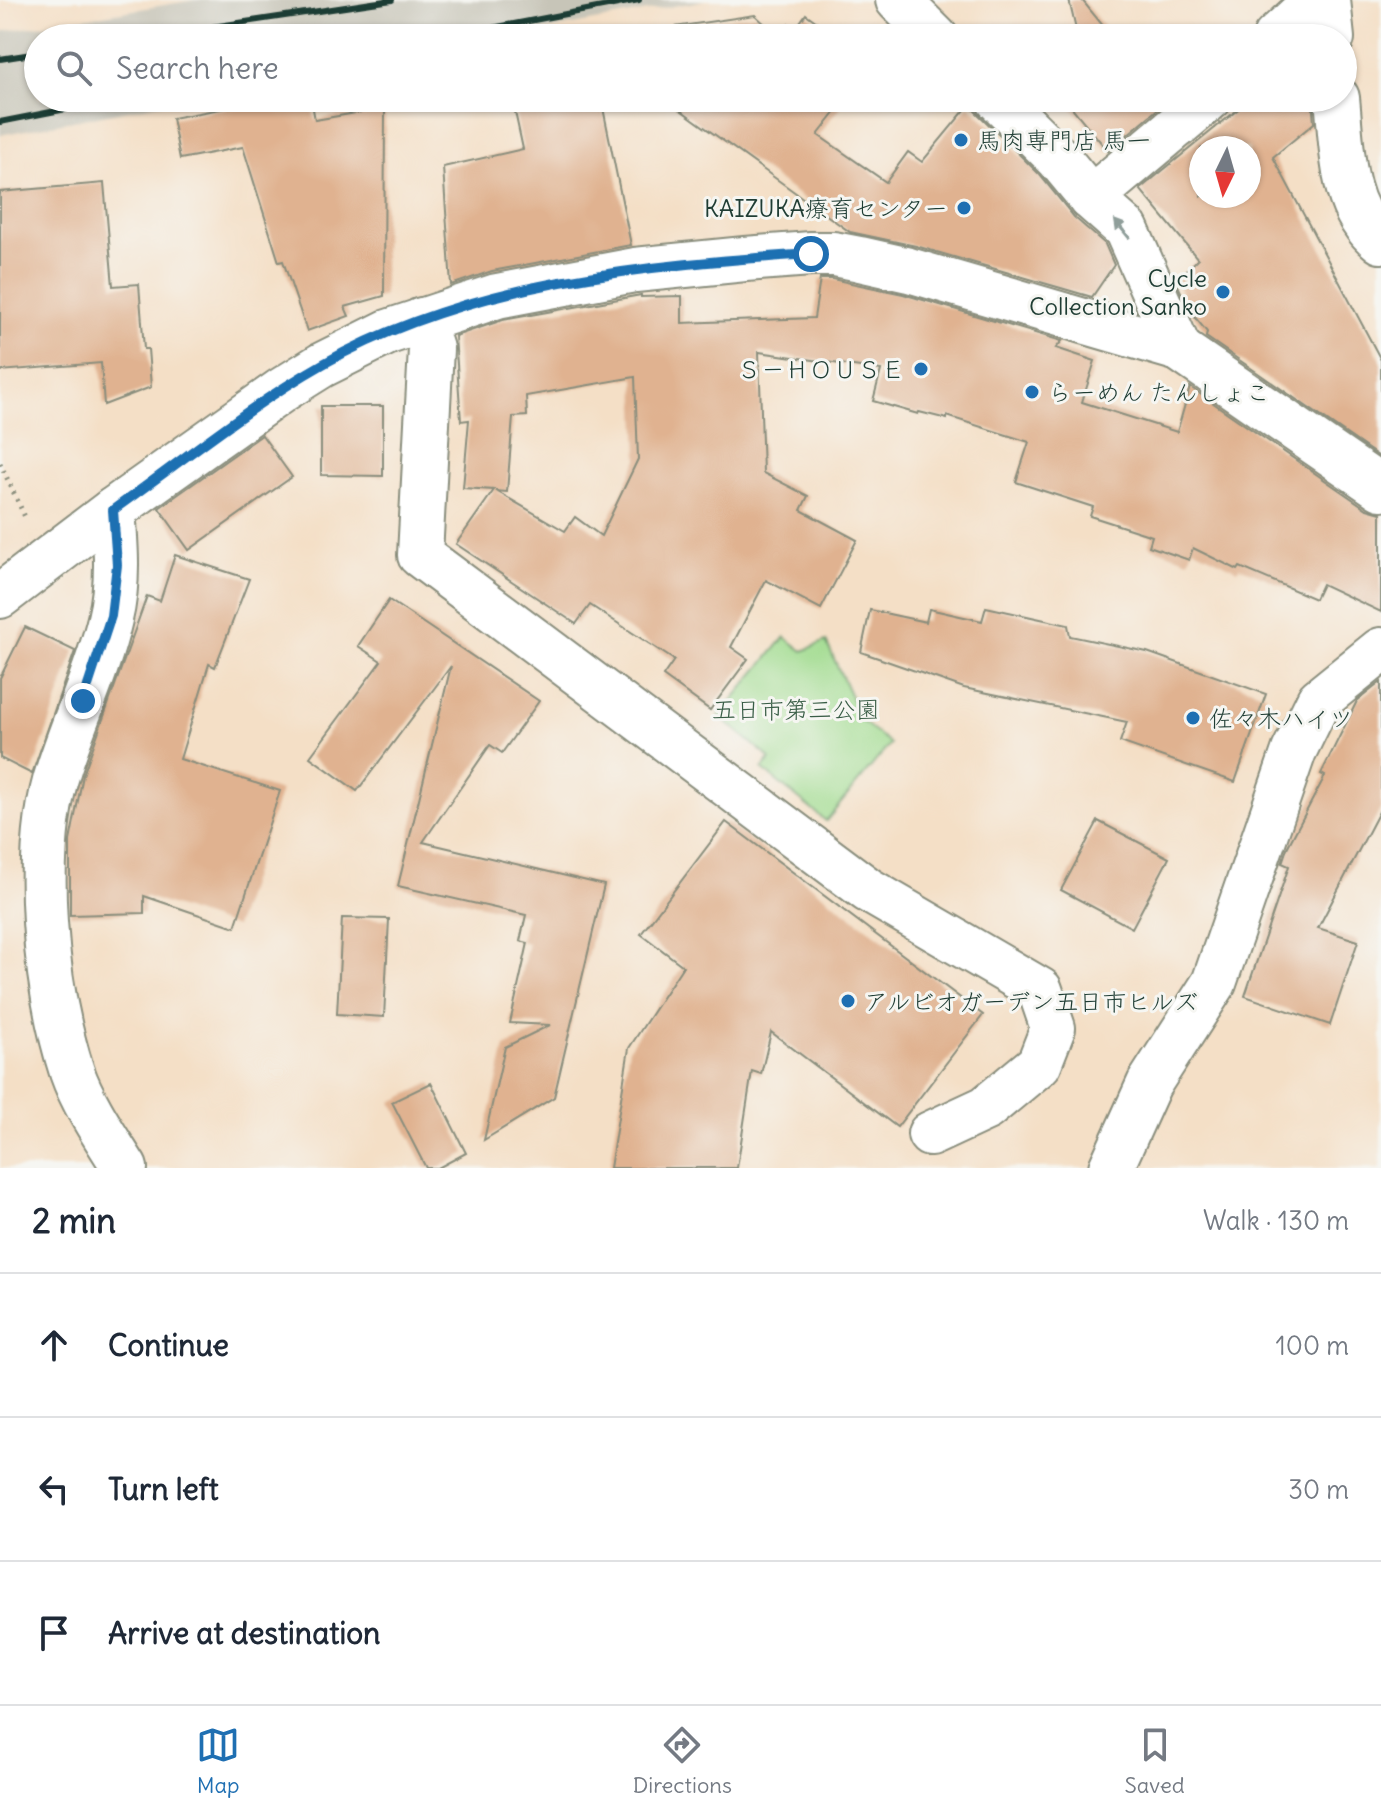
<!DOCTYPE html>
<html lang="en">
<head>
<meta charset="utf-8">
<style>
  :root { --surface:#fff; --page:#f6f6f7; --text:#1f2937; --muted:#747a83; --line:#e0e1e3; --accent:#1f6fb2 }
  body { margin:0; font-family:Delius,"Klee One",sans-serif; background:var(--page); color:var(--text) }
  .compass { position:absolute; left:1189px; top:136px; width:72px; height:72px; border-radius:50%; background:var(--surface); box-shadow:0 2px 6px #0004; rotate:185deg }
  .stop { position:absolute; width:24px; height:24px; margin:-18px; border:6px solid #1f6fb2; border-radius:50%; background:#fff }
  .stop.end { background:#1f6fb2; border-color:#fff; box-shadow:0 2px 8px #0008 }
  .list { margin:0; padding:0; list-style:none }
  h2 { display:flex; justify-content:space-between; align-items:center; height:104px; margin:0; padding:0 32px; font-size:34px }
  h2 small { font-size:26px; font-weight:400; color:var(--muted) }
  .list li { display:grid; grid-template-columns:52px 1fr auto; gap:24px; align-items:center; box-sizing:border-box; height:144px; padding:0 32px; border-top:2px solid var(--line) }
  .list b { display:block; font-size:30px; white-space:nowrap }
  .list em { font-size:26px; font-style:normal; color:var(--muted) }
  .icon { flex:none; width:44px; height:44px; fill:none; stroke:currentColor; stroke-width:2; stroke-linecap:round; stroke-linejoin:round }
  .map { position:relative; flex:none; width:1381px; height:1168px; overflow:hidden }
  .search { position:absolute; background:var(--surface); box-shadow:0 2px 6px #0004; left:24px; right:24px; top:24px; height:88px; display:flex; align-items:center; gap:20px; box-sizing:border-box; padding:0 28px; border-radius:44px; color:var(--muted); font-size:30px }
  .sheet { height:536px; background:var(--surface) }
  nav { display:flex; justify-content:space-around; align-items:center; box-sizing:border-box; height:112px; border-top:2px solid var(--line); background:var(--surface); font-size:22px; color:var(--muted) }
  nav a { display:grid; justify-items:center; gap:4px }
  nav .on { color:var(--accent) }
  .map>svg:first-child { display:block }
  .industrial { fill:#c7c5b8 }
  .green { fill:#a2dc90; stroke:#608c62; stroke-width:2 }
  .building { fill:#e0b290; fill-rule:evenodd }
  .lines { fill:none; stroke-linecap:round; stroke-linejoin:round }
  .minor-casing { stroke:#8a8e7d; stroke-width:48 }
  .path { stroke:#8a8e7d; stroke-width:5; stroke-dasharray:2 6; stroke-linecap:butt }
  .minor { stroke:#fff; stroke-width:44 }
  .rail { stroke:#1f3d34; stroke-width:6 }
  .oneway { fill:#8f9e9a }
  .route { stroke:#1f6fb2; stroke-width:10 }
  .poi-dot { fill:#1f6fb2; stroke:#f6f6f2; stroke-width:3 }
  .labels { text-anchor:middle; dominant-baseline:central; stroke-width:6; stroke-linejoin:round; paint-order:stroke }
  .poi-label { font-size:24px; fill:#1f3d34; stroke:#f6f6f2; text-anchor:start }
  .park-label { font-size:24px; fill:#395d46; stroke:#f6f6f2 }
</style>
</head>
<body>
<div class="map">
<svg width="1381" height="1168" viewBox="0 0 1381 1168">
  <rect width="100%" height="100%" fill="#f6f6f2"/>
  <filter id="ink" filterUnits="userSpaceOnUse"><feTurbulence type="fractalNoise" baseFrequency=".0125" numOctaves="2"/><feDisplacementMap in="SourceGraphic" scale="16" xChannelSelector="R" yChannelSelector="G"/><feConvolveMatrix kernelMatrix="1 2 1 2 8 2 1 2 1" color-interpolation-filters="sRGB"/></filter>
  <filter id="wash" filterUnits="userSpaceOnUse"><feTurbulence type="fractalNoise" baseFrequency=".006" numOctaves="4" result="noise"/><feDisplacementMap in="SourceGraphic" scale="32" xChannelSelector="R" yChannelSelector="G"/><feGaussianBlur stdDeviation="1.8" result="paint"/><feColorMatrix in="noise" values="0 0 0 0 0 0 0 0 0 0 0 0 0 0 0 0 0 1.4 0 .05"/><feComposite in="paint" operator="in"/></filter>
  <g filter="url(#wash)">
    <rect width="100%" height="100%" fill="#f4dfc6"/>
    <!-- industrial -->
    <path class="industrial" d="M 195,0 L 705,0 L 505,38 L 38,38 L 38,98 L 190,98 L 0,135 L 0,32 Z"/>
    <!-- green -->
    <path class="green" d="M 785,637 L 803,651 L 826,641 L 862,721 L 890,744 L 826,821 L 762,769 L 771,759 L 719,716 Z"/>
    <g id="blocks">
      <!-- building -->
      <g class="building">
        <path d="M 1069,0 L 1082,0 L 1113,38 L 1078,38 Z"/>
        <path d="M 806,14 L 839,38 L 636,38 L 655,36 L 654,30 L 755,15 L 779,37 L 789,24 L 795,29 Z"/>
        <path d="M 279,98 L 311,98 L 315,120 L 385,108 L 384,296 L 345,307 L 349,316 L 307,331 L 283,261 L 279,262 L 243,147 L 180,159 L 172,118 Z"/>
        <path d="M 512,98 L 601,98 L 631,245 L 492,271 L 451,285 L 443,167 L 523,149 Z"/>
        <path d="M 664,98 L 847,98 L 818,135 L 886,182 L 908,152 L 922,162 L 969,105 L 1040,175 L 1074,217 L 1105,244 L 1114,265 L 1092,297 L 916,246 L 850,232 Z"/>
        <path d="M 1064,98 L 1163,98 L 1166,102 L 1108,151 Z"/>
        <path d="M 1252,98 L 1312,98 L 1314,123 L 1273,157 L 1381,360 L 1381,458 L 1206,337 L 1207,332 L 1189,310 L 1176,281 L 1198,259 L 1140,189 ZM 1201,148 L 1249,148 L 1249,196 L 1201,196 Z"/>
        <path d="M 104,183 L 113,286 L 139,284 L 144,349 L 148,349 L 151,387 L 104,405 L 101,363 L 0,371 L 0,192 Z"/>
        <path d="M 820,279 L 832,279 L 903,294 L 1062,341 L 1056,348 L 1095,361 L 1082,402 L 1177,432 L 1190,387 L 1367,509 L 1381,513 L 1381,612 L 1322,584 L 1315,599 L 1240,567 L 1238,570 L 1193,548 L 1189,560 L 1149,546 L 1152,536 L 1090,516 L 1093,507 L 1016,482 L 1029,442 L 947,416 L 947,419 L 919,412 L 918,414 L 873,401 L 881,370 L 759,352 L 763,473 L 808,496 L 801,510 L 857,540 L 821,609 L 766,580 L 731,647 L 748,659 L 710,710 L 663,676 L 674,660 L 590,605 L 576,624 L 456,544 L 494,490 L 463,488 L 469,420 L 461,421 L 455,336 L 503,320 L 641,295 L 641,297 L 682,296 L 682,323 L 814,318 ZM 635,377 L 638,459 L 601,536 L 575,517 L 565,531 L 496,491 L 507,492 L 513,417 L 527,416 L 526,396 Z"/>
        <path d="M 321,406 L 383,406 L 383,476 L 321,475 Z"/>
        <path d="M 262,435 L 292,477 L 189,550 L 159,508 Z"/>
        <path d="M 175,555 L 249,579 L 215,667 L 209,664 L 180,759 L 280,791 L 235,927 L 144,896 L 144,913 L 70,915 L 70,841 L 83,775 L 147,596 L 160,601 Z"/>
        <path d="M 389,600 L 539,701 L 502,753 L 490,745 L 423,842 L 604,885 L 554,1097 L 484,1140 L 505,1047 L 550,1025 L 510,1023 L 528,943 L 520,941 L 526,915 L 398,886 L 451,666 L 357,791 L 310,757 L 381,661 L 358,646 Z"/>
        <path d="M 986,607 L 1068,625 L 1070,636 L 1147,652 L 1266,694 L 1235,782 L 1120,742 L 1127,722 L 964,688 L 861,652 L 870,610 L 926,622 L 929,609 L 982,621 Z"/>
        <path d="M 25,627 L 75,651 L 32,774 L 0,758 L 0,678 Z"/>
        <path d="M 1381,682 L 1381,808 L 1318,928 L 1358,941 L 1330,1025 L 1245,996 L 1289,866 L 1282,863 L 1287,848 L 1325,776 L 1321,774 L 1357,701 Z"/>
        <path d="M 1098,821 L 1169,858 L 1132,928 L 1061,890 Z"/>
        <path d="M 726,822 L 983,1015 L 897,1127 L 771,1032 L 761,1074 L 752,1071 L 737,1168 L 610,1168 L 629,1048 L 683,966 L 641,934 Z"/>
        <path d="M 342,918 L 389,919 L 384,1017 L 337,1014 Z"/>
        <path d="M 431,1083 L 466,1153 L 438,1168 L 426,1168 L 392,1102 Z"/>
      </g>
    </g>
  </g>
  <g filter="url(#ink)">
    <use href="#blocks" fill-opacity="0" stroke="#8a8e7d" stroke-width="2"/>
    <g class="lines">
      <defs>
        <g id="minor">
          <path d="M 898,0 L 936,38"/>
          <path d="M 1328,0 L 1332,38"/>
          <path d="M 1275,38 L 1316,0"/>
          <path d="M 997,98 L 1058,158 L 1091,198 L 1126,229 L 1179,349"/>
          <path d="M 1337,98 C 1342,145 1340,209 1381,241"/>
          <path d="M 1091,198 L 1210,98"/>
          <path d="M 422,320 L 431,349 L 420,555 L 868,890 L 1040,990 L 1053,1028 L 1039,1064 L 986,1108 L 930,1134"/>
          <path d="M 113,510 C 116,546 119,583 110,619 C 98,670 75,718 59,768 C 31,852 45,988 72,1072 C 83,1104 107,1139 125,1168"/>
          <path d="M 0,596 L 113,510 L 282,390 L 322,365 L 388,332 L 497,296 L 635,270 L 745,259 L 811,254 L 834,254 L 860,259 L 909,270 L 1179,349 L 1381,488"/>
          <path d="M 1111,1168 L 1149,1084 L 1214,983 L 1294,751 L 1319,700 L 1381,650"/>
        </g>
      </defs>
      <!-- minor casing -->
      <use href="#minor" class="minor-casing"/>
      <!-- path -->
      <path class="path" d="M 0,463 L 25,517"/>
      <!-- minor -->
      <use href="#minor" class="minor"/>
      <!-- rail -->
      <g class="rail">
        <path d="M 138,38 L 392,0"/>
        <path d="M 440,38 L 639,0"/>
        <path d="M 0,59 L 38,53"/>
        <path d="M 0,122 L 122,98"/>
      </g>
    </g>
    <!-- one-way arrows -->
    <defs><path id="oneway-solid" d="M-6-.8H1V-3.2L6.5 0L1 3.2V.8H-6Z" transform="scale(2)"/></defs>
    <use class="oneway" href="#oneway-solid" transform="translate(1122 229) rotate(-129)"/>
  </g>
  <g class="lines" filter="url(#ink)">
    <!-- route -->
    <path class="route" d="M 83,701 L 111,616 L 117,565 L 113,510 C 182,461 249,406 323,364 C 471,281 645,265 811,254"/>
  </g>
  <!-- markers -->
  <g class="poi-dot">
    <circle cx="961" cy="140" r="8"/>
    <circle cx="964" cy="208" r="8"/>
    <circle cx="1223" cy="292" r="8"/>
    <circle cx="921" cy="369" r="8"/>
    <circle cx="1032" cy="392" r="8"/>
    <circle cx="1193" cy="718" r="8"/>
    <circle cx="848" cy="1001" r="8"/>
  </g>
  <g class="labels">
    <!-- poi labels -->
    <g class="poi-label">
      <text x="977" y="140">馬肉専門店 馬一</text>
      <text x="948" y="208" text-anchor="end">KAIZUKA療育センター</text>
      <text x="1207" y="278" text-anchor="end">Cycle<tspan x="1207" dy="28">Collection Sanko</tspan></text>
      <text x="905" y="369" text-anchor="end">Ｓ－ＨＯＵＳＥ</text>
      <text x="1048" y="392">らーめん たんしょこ</text>
      <text x="1209" y="718">佐々木ハイツ</text>
      <text x="864" y="1001">アルビオガーデン五日市ヒルズ</text>
    </g>
    <!-- park labels -->
    <g class="park-label">
      <text x="796" y="709">五日市第三公園</text>
    </g>
  </g>
</svg>
<svg class="compass" viewBox="-18 -18 36 36"><path d="M0-13l5 13h-10z" fill="#e53935"/><path d="M0 13l5-13h-10z" fill="#747a83"/></svg>
<div class="stop" style="left:811px;top:254px"></div>
<div class="stop end" style="left:83px;top:701px"></div>
<div class="search"><svg class="icon" aria-label="search" viewBox="0 0 24 24"><circle cx="10" cy="10" r="6"/><path d="M15 15l6 6"/></svg>Search here</div>
</div>
<section class="sheet">
<h2>2 min<small>Walk · 130 m</small></h2>
<ul class="list">
<li><svg class="icon" aria-label="ahead" viewBox="0 0 24 24"><path d="M12 20V5M6 11l6-6 6 6"/></svg><div><b>Continue</b></div><em>100 m</em></li>
<li><svg class="icon" aria-label="left" viewBox="0 0 24 24"><path d="M17 20v-9H6M10 6l-5 5 5 5"/></svg><div><b>Turn left</b></div><em>30 m</em></li>
<li><svg class="icon" aria-label="arrive" viewBox="0 0 24 24"><path d="M6 21V4h12l-3 4 3 4H6"/></svg><div><b>Arrive at destination</b></div></li>
</ul>
</section>
<nav>
<a class="on"><svg class="icon" aria-label="map" viewBox="0 0 24 24"><path d="M3 6l6-2 6 2 6-2v14l-6 2-6-2-6 2zM9 4v14M15 6v14"/></svg>Map</a>
<a><svg class="icon" aria-label="directions" viewBox="0 0 24 24"><path d="M12 3l9 9-9 9-9-9zM9 14v-3h6M13 9l2 2-2 2"/></svg>Directions</a>
<a><svg class="icon" aria-label="saved" viewBox="0 0 24 24"><path d="M7 4h10v16l-5-4-5 4z"/></svg>Saved</a>
</nav>
</body>
</html>
